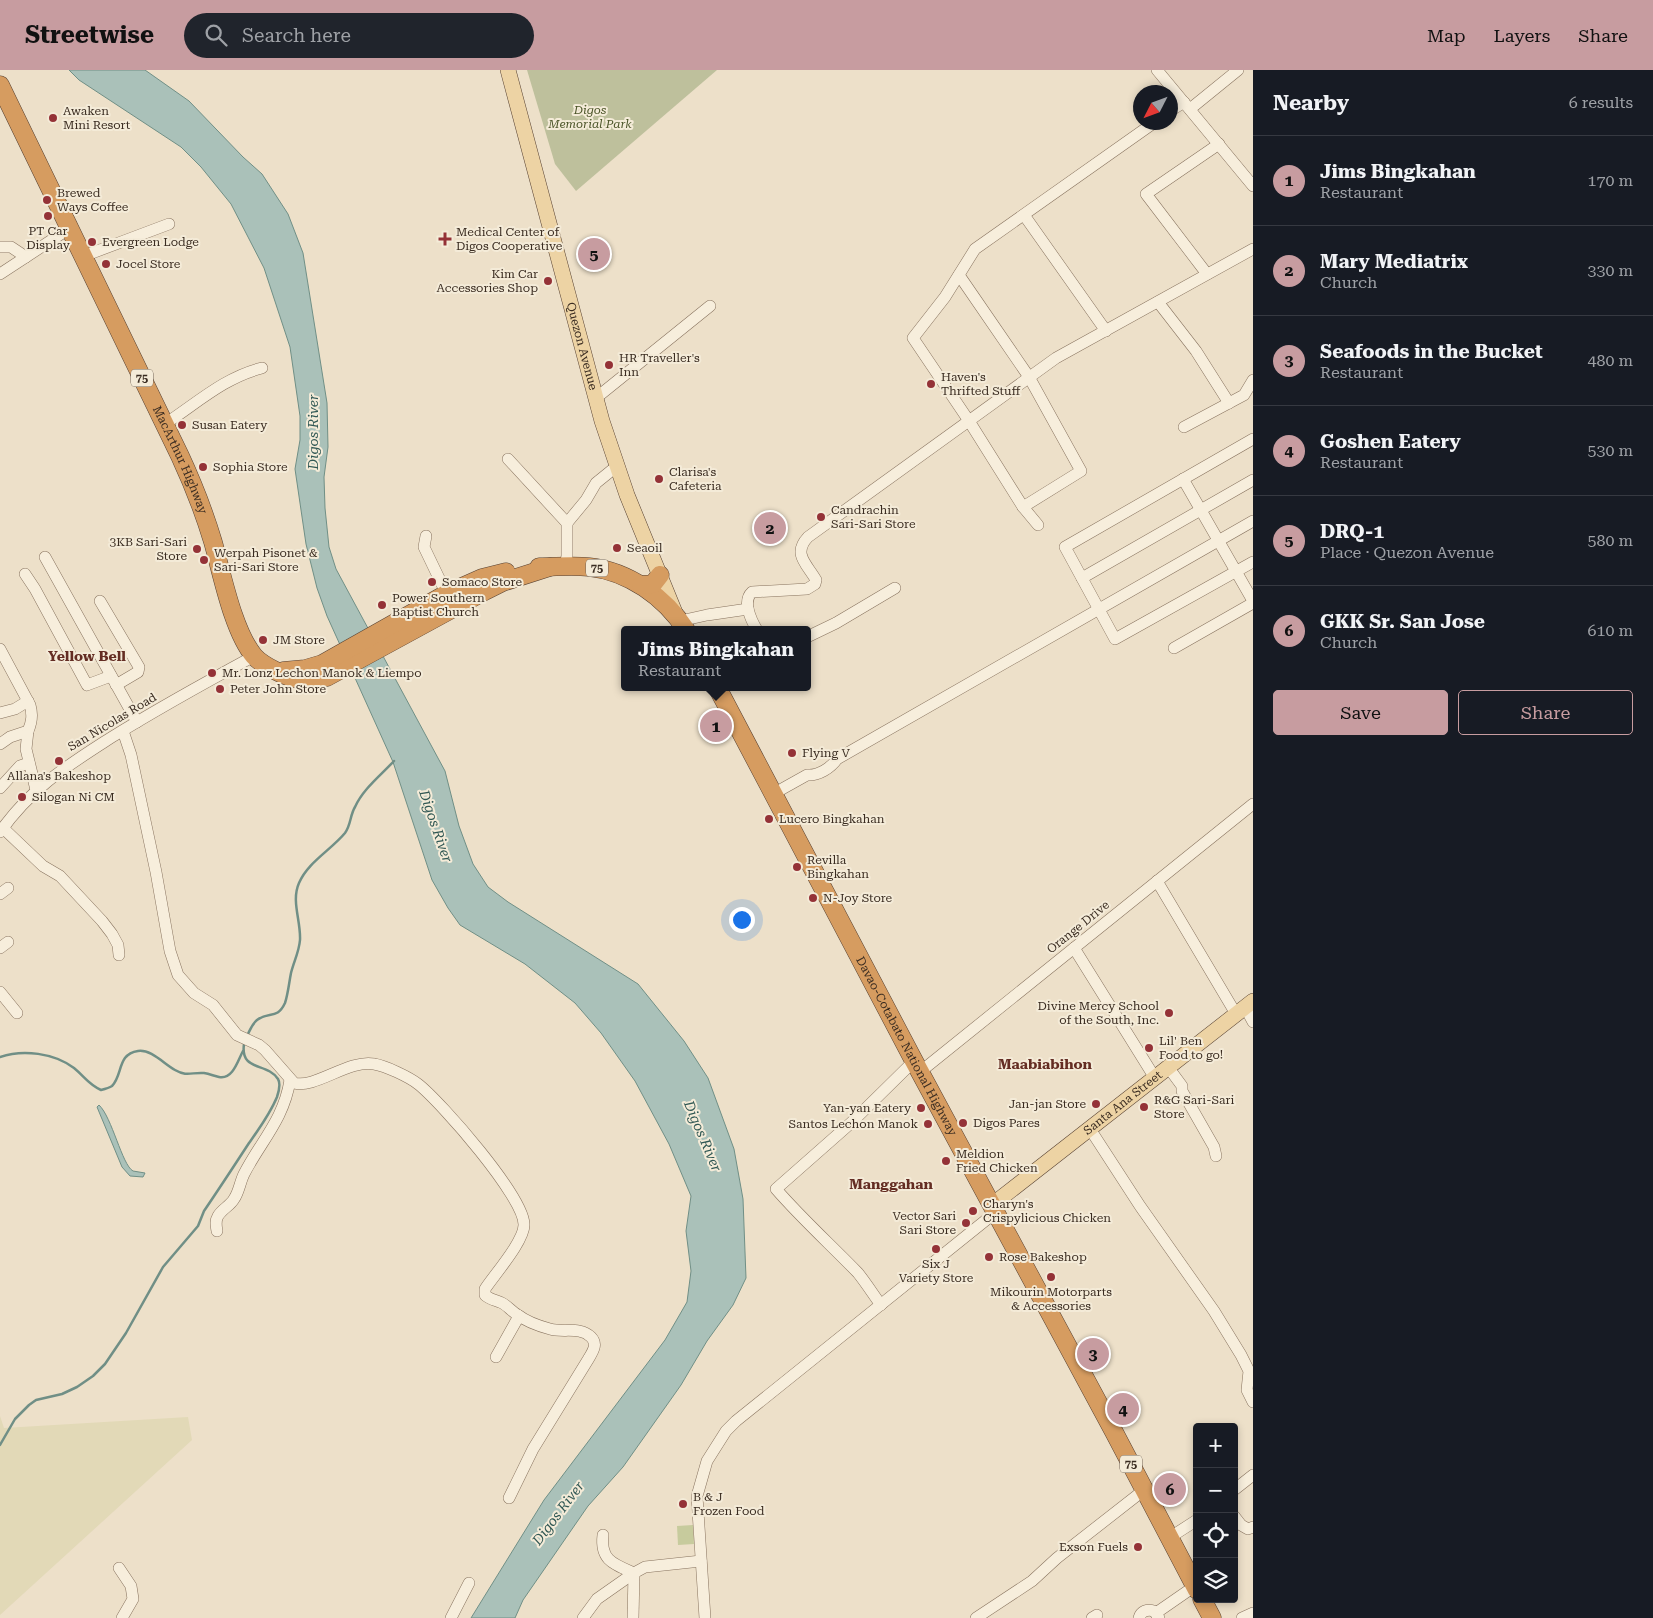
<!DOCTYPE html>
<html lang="en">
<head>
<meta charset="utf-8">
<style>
  :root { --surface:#171b24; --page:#20242c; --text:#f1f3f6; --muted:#9ea1a6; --line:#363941; --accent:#c79ca0 }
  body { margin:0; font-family:"Roboto Serif",serif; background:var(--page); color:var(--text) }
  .controls { position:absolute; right:15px; bottom:15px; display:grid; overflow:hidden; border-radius:5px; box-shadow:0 2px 8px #0003 }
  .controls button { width:45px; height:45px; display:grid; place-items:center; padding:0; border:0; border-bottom:1px solid var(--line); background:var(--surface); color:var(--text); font:25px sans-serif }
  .compass { position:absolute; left:1133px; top:15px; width:45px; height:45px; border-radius:50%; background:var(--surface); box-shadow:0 2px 8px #0003; rotate:228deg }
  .you { position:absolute; left:741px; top:849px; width:18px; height:18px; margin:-12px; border:4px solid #fff; border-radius:50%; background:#1a73e8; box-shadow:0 0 0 8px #1a73e833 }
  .badge { display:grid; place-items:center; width:32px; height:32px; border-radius:50%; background:var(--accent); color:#111; font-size:16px; font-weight:700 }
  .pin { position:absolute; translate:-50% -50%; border:2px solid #fff; box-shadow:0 1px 5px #0006 }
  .popup { position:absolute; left:621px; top:556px; width:190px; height:65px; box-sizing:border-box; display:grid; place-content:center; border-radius:5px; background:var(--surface); filter:drop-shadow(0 1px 4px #0005); font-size:16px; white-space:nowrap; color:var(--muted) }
  .popup b { font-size:19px; color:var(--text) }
  .popup::after { content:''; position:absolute; left:50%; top:100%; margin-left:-10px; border:10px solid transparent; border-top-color:var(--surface) }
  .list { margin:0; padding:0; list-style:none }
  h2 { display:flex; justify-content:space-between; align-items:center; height:65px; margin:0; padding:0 20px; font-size:21px }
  h2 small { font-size:16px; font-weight:400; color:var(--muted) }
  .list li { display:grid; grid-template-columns:32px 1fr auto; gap:15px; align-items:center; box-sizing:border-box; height:90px; padding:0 20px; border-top:1px solid var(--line) }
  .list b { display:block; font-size:19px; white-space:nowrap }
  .list p { margin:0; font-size:16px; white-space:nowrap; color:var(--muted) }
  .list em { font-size:16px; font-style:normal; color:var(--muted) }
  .actions { display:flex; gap:10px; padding:15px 20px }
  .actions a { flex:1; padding:11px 0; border:1px solid var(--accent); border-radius:5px; text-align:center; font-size:18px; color:var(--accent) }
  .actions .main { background:var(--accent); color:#111 }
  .icon { flex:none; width:28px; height:28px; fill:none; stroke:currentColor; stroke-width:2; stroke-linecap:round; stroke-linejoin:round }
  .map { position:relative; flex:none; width:1253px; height:1548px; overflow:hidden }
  header { display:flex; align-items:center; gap:30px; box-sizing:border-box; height:70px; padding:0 25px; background:var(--accent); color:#111 }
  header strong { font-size:24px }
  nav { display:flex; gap:28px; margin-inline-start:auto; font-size:18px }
  .search { width:350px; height:45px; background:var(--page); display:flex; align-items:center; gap:12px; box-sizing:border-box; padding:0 18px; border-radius:28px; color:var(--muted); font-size:19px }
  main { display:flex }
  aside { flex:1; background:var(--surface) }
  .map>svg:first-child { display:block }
  .farmland { fill:#e2d9b7 }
  .green { fill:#c7cb9d }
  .cemetery { fill:#bec09c }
  .water { fill:#aac1b9; stroke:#708f86 }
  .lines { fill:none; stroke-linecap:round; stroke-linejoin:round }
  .stream { stroke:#708f86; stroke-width:2.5 }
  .minor-casing { stroke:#88735f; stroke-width:12 }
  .major-casing { stroke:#574132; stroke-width:16 }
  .highway-casing { stroke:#574132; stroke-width:19 }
  .minor { stroke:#f7eedc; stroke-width:11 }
  .major { stroke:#edd3a4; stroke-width:15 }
  .highway { stroke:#d69c60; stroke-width:18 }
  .poi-dot { fill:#943237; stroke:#f4ebd8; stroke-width:2 }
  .labels { text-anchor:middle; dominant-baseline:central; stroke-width:4; stroke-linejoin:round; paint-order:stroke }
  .shield { fill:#f4ebd8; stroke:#726558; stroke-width:1 }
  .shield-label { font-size:11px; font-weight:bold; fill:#3a2c21 }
  .park-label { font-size:12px; font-style:italic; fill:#4c5529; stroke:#f4ebd8 }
  .poi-label { font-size:12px; fill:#3a2c21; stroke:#f4ebd8; text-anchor:start }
  .street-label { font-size:12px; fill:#3a2c21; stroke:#f4ebd8 }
  .water-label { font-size:14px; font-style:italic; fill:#315854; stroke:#f4ebd8 }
  .neighbourhood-label { font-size:14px; font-weight:bold; fill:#642d23; stroke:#f4ebd8 }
</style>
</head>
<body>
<header>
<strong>Streetwise</strong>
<div class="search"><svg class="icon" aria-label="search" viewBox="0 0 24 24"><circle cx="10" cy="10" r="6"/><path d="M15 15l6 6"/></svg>Search here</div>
<nav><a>Map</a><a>Layers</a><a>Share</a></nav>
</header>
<main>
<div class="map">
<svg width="1253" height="1548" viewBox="0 0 1253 1548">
  <rect width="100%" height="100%" fill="#ede0c9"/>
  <!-- farmland -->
  <path class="farmland" d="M 0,1346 L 4,1358 L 188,1347 L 192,1370 L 0,1545 Z"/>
  <!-- green -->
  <path class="green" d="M 693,1455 L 694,1474 L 678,1475 L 677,1456 Z"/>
  <!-- cemetery -->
  <path class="cemetery" d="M 527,0 L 717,0 L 576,121 L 555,94 Z"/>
  <!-- water -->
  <g class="water">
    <path d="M 69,0 L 145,0 L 189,31 L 243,87 L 262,104 L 288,144 L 303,183 L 327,333 L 328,377 L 324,407 L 325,438 L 329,477 L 336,499 L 445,701 L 459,756 L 473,794 L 488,817 L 508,832 L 638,914 L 684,971 L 708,1008 L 734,1079 L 743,1129 L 746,1208 L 733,1235 L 707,1271 L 681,1315 L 623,1397 L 588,1436 L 523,1530 L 515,1548 L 471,1548 L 544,1430 L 665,1270 L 687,1232 L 691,1201 L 686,1161 L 691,1126 L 669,1074 L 635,1011 L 601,963 L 575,933 L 525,894 L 460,855 L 448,838 L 432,810 L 393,692 L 327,546 L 317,518 L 306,474 L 295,399 L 300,370 L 300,346 L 290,277 L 264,198 L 231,134 L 201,97 L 181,77 L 79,10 Z"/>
    <path d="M 99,1035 C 112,1047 122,1095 133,1101 C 137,1102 141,1102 145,1103 L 143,1107 L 130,1106 L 122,1097 L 97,1037 Z"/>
  </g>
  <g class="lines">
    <!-- stream -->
    <g class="stream">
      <path d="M 247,966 C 250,960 252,954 257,950 C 269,941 277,950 285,933 C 288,924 289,913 291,903 C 294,891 299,882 300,870 C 301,851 291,831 299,813 C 308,792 331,780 345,763 C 351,755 350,745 355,737 C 363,719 381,705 394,691"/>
      <path d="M 0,987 C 23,979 54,983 74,998 C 85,1007 88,1014 101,1020 C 105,1019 109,1018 112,1016 C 123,1005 117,984 138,981 C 151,979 164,994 175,1000 C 187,1007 192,1002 204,1003 C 210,1004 214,1006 219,1007 C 233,1010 238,990 243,981"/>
      <path d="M 0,1375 L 15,1349 L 29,1335 L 36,1330 L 62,1324 L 77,1317 L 93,1306 L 105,1294 L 126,1263 L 163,1197 L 198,1156 L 204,1141 C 219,1119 234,1096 249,1073 C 259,1059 270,1044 277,1027 C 279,1021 281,1014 278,1009 C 267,992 240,1002 244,974"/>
    </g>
    <defs>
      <g id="minor">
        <path d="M 1157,0 L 1253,116"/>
        <path d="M 1190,39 L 1238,0"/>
        <path d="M 1170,41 L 1184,32"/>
        <path d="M 1024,145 L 1106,261"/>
        <path d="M 0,177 L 11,177 L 26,187"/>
        <path d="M 84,186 L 169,154"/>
        <path d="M 0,204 L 70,158"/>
        <path d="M 1207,204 L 1146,124 L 1219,74"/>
        <path d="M 959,205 L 1029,307 L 1081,401 L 1023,437"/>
        <path d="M 1158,232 L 1196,281 L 1229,333"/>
        <path d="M 596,328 L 710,236"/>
        <path d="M 165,354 C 197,333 225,307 262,298"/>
        <path d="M 1184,357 L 1244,325 L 1253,310"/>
        <path d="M 1253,369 L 1065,477 L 1115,569 L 1253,492"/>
        <path d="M 508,389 L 567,453 L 567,486 L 565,496"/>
        <path d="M 1183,409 L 1253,531"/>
        <path d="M 567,453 L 586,430 L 596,413 L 617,396"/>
        <path d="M 1038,455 L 1023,437 L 969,351 L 913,268 L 945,227 L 975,179 L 1155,52"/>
        <path d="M 426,466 L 424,477 L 449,529"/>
        <path d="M 45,487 L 137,652"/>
        <path d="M 25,504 L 35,519 L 87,615 L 111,606"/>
        <path d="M 1082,508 L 1253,410"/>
        <path d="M 100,531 L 139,597 L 138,602 L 116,615"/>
        <path d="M 680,551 L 707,545 L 748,539"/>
        <path d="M 757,560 C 751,550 742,531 752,522 L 807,519 L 815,514 L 816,510 C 807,494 792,484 808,467 L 1056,288 L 1253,179"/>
        <path d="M 807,567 L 836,553 L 895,518"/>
        <path d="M 1174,578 L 1253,533"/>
        <path d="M 0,579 L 30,635 C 33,645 32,652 28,661 L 10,667 L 0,674"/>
        <path d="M 0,643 L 15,639 L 28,631"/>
        <path d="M 28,661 L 26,679 L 36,720"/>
        <path d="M 123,661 L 131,685 L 156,802 L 170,881 L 178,905 L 194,923 L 213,935 L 237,965 L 259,975 L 265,980 L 294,1013 C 315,1019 349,989 374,994 C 386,996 409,1007 418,1014 C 441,1032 525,1128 524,1155 C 524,1171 495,1204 485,1219 L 485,1225 C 490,1230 496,1230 502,1233 C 508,1236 512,1242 518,1245 C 527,1252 539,1256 550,1259 C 563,1263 580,1256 591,1267 C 598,1274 593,1281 589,1288 L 533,1379 L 509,1428"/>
        <path d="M 0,718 L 20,696 L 29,693"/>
        <path d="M 773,724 L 807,705 C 818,706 831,698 837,689 L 1253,451"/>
        <path d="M 3,758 L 43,796 L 60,806 L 102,851 L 112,864 L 118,875 L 119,885"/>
        <path d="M 0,762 C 32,717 67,696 112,667 C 159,638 206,612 254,586"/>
        <path d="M 1157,811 L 1236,944"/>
        <path d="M 0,824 L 8,818"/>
        <path d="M 0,878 L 8,872"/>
        <path d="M 1074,878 L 1155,1008"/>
        <path d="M 0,922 L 17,943"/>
        <path d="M 1245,937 L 1253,952"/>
        <path d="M 1168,997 L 1182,1016 L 1182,1021 L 1214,1077 L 1216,1086"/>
        <path d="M 920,1002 L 1253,734"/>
        <path d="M 1090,1059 L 1140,1136 L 1214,1241 L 1241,1285 L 1249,1301 L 1247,1320 L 1253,1332"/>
        <path d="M 217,1161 C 216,1155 215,1151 218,1146 C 222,1139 230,1136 234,1129 C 239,1122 240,1112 244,1104 C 261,1071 284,1049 290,1010"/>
        <path d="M 881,1235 C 873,1224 866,1213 858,1203 C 831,1175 802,1149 776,1119 L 852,1052 L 914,991"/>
        <path d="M 496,1287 L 519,1246"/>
        <path d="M 1234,1420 L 1253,1405"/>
        <path d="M 1234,1446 L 1241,1455 L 1248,1459 L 1253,1457"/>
        <path d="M 603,1465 C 600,1490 613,1494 634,1503"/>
        <path d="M 1169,1468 L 1197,1450"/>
        <path d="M 119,1498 L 131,1516 L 133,1529 L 122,1548"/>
        <path d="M 1156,1543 L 1195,1516"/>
        <path d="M 451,1548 L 469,1513"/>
        <path d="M 583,1548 L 597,1529 L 634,1503 L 645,1497 L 701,1491"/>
        <path d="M 633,1548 L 634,1503"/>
        <path d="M 705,1548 L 697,1426 L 707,1391 L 726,1361 L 736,1351 L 996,1142"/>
        <path d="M 976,1548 L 1032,1511 L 1057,1488 L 1144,1420"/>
        <path d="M 1092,1548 L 1097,1545"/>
        <path d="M 1139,1548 C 1141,1541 1147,1539 1154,1541 L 1159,1548"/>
        <path d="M 1242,1548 L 1253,1543"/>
      </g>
      <g id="major">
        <path id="s1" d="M 508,0 L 602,351 L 627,425 L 676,545"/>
        <path id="s2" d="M 992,1135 L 1253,931"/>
      </g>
      <g id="highway">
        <path id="s3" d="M 0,15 L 180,386 C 193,414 204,442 213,472 C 222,504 233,561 254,586 C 260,593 268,597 276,601 C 293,610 307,612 327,607 L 485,521 L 503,512 L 550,497"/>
        <path d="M 539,497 C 556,497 572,495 589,497 C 628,501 665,527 686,560"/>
        <path d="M 641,515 L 653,514 L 660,505"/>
        <path d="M 283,601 L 305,599 L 322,594 L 446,524 L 482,508 L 506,502"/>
        <path id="s4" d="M 717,617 L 914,991 L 1114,1362 L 1197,1520"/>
        <path d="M 1202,1529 L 1212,1548"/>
      </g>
    </defs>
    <!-- minor casing -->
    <use href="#minor" class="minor-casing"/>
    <!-- major casing -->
    <use href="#major" class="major-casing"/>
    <!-- highway casing -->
    <use href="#highway" class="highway-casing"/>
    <!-- minor -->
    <use href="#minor" class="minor"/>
    <!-- major -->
    <use href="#major" class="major"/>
    <!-- highway -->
    <use href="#highway" class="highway"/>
  </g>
  <!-- markers -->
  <g class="poi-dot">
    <circle cx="53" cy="48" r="5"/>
    <circle cx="47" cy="130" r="5"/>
    <circle cx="48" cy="146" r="5"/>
    <path d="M442.5 161.5h5v5h5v5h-5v5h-5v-5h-5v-5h5z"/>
    <circle cx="92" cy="172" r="5"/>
    <circle cx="106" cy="194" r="5"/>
    <circle cx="548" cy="211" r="5"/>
    <circle cx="609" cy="295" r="5"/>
    <circle cx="931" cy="314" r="5"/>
    <circle cx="182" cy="355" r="5"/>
    <circle cx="203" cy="397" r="5"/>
    <circle cx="659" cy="409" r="5"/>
    <circle cx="821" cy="447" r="5"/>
    <circle cx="617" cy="478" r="5"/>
    <circle cx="197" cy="479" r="5"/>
    <circle cx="204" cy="490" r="5"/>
    <circle cx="432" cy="512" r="5"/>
    <circle cx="382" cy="535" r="5"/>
    <circle cx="263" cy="570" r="5"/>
    <circle cx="212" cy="603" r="5"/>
    <circle cx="220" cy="619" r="5"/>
    <circle cx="792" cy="683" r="5"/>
    <circle cx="59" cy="691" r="5"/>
    <circle cx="22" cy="727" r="5"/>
    <circle cx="769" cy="749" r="5"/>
    <circle cx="797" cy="797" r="5"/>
    <circle cx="813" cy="828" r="5"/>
    <circle cx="1169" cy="943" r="5"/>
    <circle cx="1149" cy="978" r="5"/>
    <circle cx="1096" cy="1034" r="5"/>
    <circle cx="1144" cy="1037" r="5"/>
    <circle cx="921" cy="1038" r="5"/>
    <circle cx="963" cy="1053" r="5"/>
    <circle cx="928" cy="1054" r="5"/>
    <circle cx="946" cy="1091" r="5"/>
    <circle cx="973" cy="1141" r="5"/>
    <circle cx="966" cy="1153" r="5"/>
    <circle cx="936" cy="1179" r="5"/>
    <circle cx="989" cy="1187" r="5"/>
    <circle cx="1051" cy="1207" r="5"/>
    <circle cx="683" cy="1434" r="5"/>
    <circle cx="1138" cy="1477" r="5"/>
  </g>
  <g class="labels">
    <!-- shield labels -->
    <g class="shield">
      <rect x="131" y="299.5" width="22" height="17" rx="4"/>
      <rect x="586" y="489.5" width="22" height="17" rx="4"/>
      <rect x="1120" y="1385.5" width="22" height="17" rx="4"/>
    </g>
    <g class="shield-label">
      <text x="142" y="308">75</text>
      <text x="597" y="498">75</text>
      <text x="1131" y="1394">75</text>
    </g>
    <!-- park labels -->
    <g class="park-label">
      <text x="590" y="40">Digos<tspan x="590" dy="14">Memorial Park</tspan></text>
    </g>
    <!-- poi labels -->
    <g class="poi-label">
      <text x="63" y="41">Awaken<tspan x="63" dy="14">Mini Resort</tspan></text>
      <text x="57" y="123">Brewed<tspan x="57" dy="14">Ways Coffee</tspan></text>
      <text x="48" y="161" text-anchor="middle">PT Car<tspan x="48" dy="14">Display</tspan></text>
      <text x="456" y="162">Medical Center of<tspan x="456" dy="14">Digos Cooperative</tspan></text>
      <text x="102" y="172">Evergreen Lodge</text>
      <text x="116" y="194">Jocel Store</text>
      <text x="538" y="204" text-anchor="end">Kim Car<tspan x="538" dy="14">Accessories Shop</tspan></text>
      <text x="619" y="288">HR Traveller's<tspan x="619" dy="14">Inn</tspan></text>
      <text x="941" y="307">Haven's<tspan x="941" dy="14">Thrifted Stuff</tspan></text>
      <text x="192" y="355">Susan Eatery</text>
      <text x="213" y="397">Sophia Store</text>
      <text x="669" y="402">Clarisa's<tspan x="669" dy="14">Cafeteria</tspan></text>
      <text x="831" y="440">Candrachin<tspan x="831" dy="14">Sari-Sari Store</tspan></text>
      <text x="187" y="472" text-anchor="end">3KB Sari-Sari<tspan x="187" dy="14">Store</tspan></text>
      <text x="627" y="478">Seaoil</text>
      <text x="214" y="483">Werpah Pisonet &amp;<tspan x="214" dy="14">Sari-Sari Store</tspan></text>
      <text x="442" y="512">Somaco Store</text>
      <text x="392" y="528">Power Southern<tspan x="392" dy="14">Baptist Church</tspan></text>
      <text x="273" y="570">JM Store</text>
      <text x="222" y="603">Mr. Lonz Lechon Manok &amp; Liempo</text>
      <text x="230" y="619">Peter John Store</text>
      <text x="802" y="683">Flying V</text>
      <text x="59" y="706" text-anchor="middle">Allana's Bakeshop</text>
      <text x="32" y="727">Silogan Ni CM</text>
      <text x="779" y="749">Lucero Bingkahan</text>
      <text x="807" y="790">Revilla<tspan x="807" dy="14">Bingkahan</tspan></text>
      <text x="823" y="828">N-Joy Store</text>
      <text x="1159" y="936" text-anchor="end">Divine Mercy School<tspan x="1159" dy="14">of the South, Inc.</tspan></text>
      <text x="1159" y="971">Lil' Ben<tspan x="1159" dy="14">Food to go!</tspan></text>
      <text x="1154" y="1030">R&amp;G Sari-Sari<tspan x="1154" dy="14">Store</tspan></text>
      <text x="1086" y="1034" text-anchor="end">Jan-jan Store</text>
      <text x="911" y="1038" text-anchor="end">Yan-yan Eatery</text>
      <text x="973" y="1053">Digos Pares</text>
      <text x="918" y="1054" text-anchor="end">Santos Lechon Manok</text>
      <text x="956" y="1084">Meldion<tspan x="956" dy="14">Fried Chicken</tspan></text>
      <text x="983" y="1134">Charyn's<tspan x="983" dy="14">Crispylicious Chicken</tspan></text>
      <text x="956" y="1146" text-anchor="end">Vector Sari<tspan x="956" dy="14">Sari Store</tspan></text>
      <text x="999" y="1187">Rose Bakeshop</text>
      <text x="936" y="1194" text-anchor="middle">Six J<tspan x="936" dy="14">Variety Store</tspan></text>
      <text x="1051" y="1222" text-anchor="middle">Mikourin Motorparts<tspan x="1051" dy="14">&amp; Accessories</tspan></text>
      <text x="693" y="1427">B &amp; J<tspan x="693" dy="14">Frozen Food</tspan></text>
      <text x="1128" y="1477" text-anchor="end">Exson Fuels</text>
    </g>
    <!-- street labels -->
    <g class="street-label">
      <text stroke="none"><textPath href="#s1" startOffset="286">Quezon Avenue</textPath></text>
      <text stroke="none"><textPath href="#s3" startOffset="416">MacArthur Highway</textPath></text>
      <text transform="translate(112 652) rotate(-31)">San Nicolas Road</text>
      <text transform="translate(1078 857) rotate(-39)">Orange Drive</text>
      <text stroke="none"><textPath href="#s4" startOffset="406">Davao-Cotabato National Highway</textPath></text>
      <text stroke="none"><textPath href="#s2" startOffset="166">Santa Ana Street</textPath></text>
    </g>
    <!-- water labels -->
    <g class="water-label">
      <text transform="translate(313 362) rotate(-90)">Digos River</text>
      <text transform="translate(436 756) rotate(71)">Digos River</text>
      <text transform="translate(703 1066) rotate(67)">Digos River</text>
      <text transform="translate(558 1443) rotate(-53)">Digos River</text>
    </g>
    <!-- neighbourhood labels -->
    <g class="neighbourhood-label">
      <text x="87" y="586">Yellow Bell</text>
      <text x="1045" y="994">Maabiabihon</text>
      <text x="891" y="1114">Manggahan</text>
    </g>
  </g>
</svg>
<div class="controls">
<button>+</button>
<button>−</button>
<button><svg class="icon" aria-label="locate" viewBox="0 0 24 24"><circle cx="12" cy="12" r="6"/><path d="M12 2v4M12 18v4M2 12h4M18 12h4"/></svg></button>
<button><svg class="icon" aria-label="layers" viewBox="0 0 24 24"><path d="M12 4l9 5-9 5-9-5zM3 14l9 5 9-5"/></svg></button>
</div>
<svg class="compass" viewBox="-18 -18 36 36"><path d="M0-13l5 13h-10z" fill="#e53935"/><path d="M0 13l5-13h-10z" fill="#9ea1a6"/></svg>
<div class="you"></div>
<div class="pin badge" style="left:716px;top:656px">1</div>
<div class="popup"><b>Jims Bingkahan</b>Restaurant</div>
<div class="pin badge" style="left:770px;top:458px">2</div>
<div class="pin badge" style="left:1093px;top:1284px">3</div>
<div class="pin badge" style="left:1123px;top:1339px">4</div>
<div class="pin badge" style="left:594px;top:184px">5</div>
<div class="pin badge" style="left:1170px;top:1419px">6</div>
</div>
<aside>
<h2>Nearby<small>6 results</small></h2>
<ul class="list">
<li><span class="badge">1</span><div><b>Jims Bingkahan</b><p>Restaurant</p></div><em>170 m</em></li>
<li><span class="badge">2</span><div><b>Mary Mediatrix</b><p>Church</p></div><em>330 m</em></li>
<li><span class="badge">3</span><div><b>Seafoods in the Bucket</b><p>Restaurant</p></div><em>480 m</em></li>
<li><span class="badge">4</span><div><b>Goshen Eatery</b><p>Restaurant</p></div><em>530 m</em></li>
<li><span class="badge">5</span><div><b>DRQ-1</b><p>Place · Quezon Avenue</p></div><em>580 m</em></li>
<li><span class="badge">6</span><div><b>GKK Sr. San Jose</b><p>Church</p></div><em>610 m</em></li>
</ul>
<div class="actions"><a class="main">Save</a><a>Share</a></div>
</aside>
</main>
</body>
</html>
